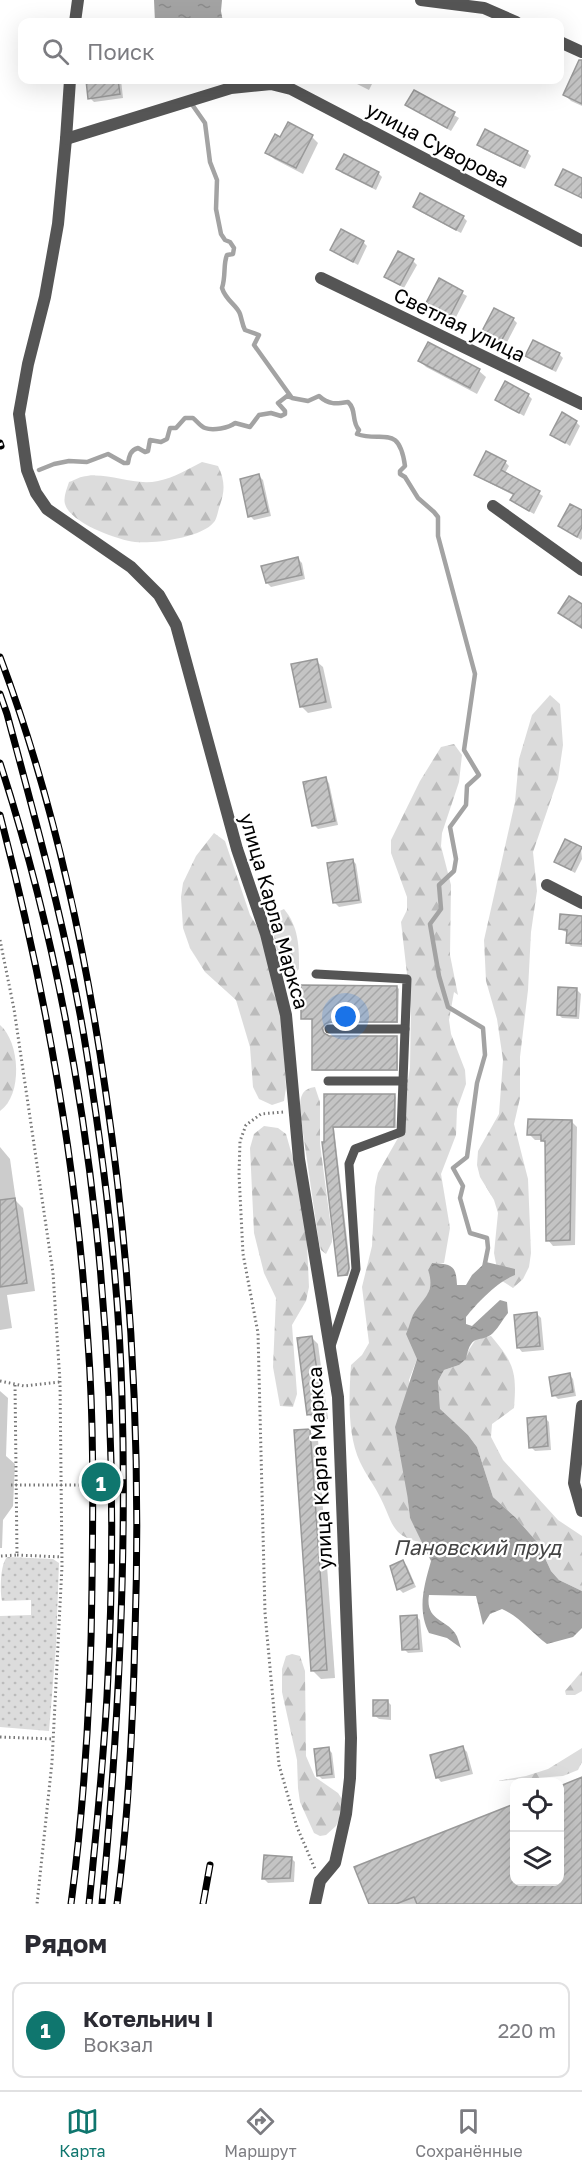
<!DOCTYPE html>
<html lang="ru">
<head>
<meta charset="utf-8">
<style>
  :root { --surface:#fff; --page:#f2f2f3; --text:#2b2b33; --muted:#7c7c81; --line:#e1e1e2; --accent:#0f766e }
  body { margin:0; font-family:"Golos Text",sans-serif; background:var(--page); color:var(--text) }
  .controls { position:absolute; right:18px; bottom:18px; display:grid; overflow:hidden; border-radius:12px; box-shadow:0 6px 24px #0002 }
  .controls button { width:54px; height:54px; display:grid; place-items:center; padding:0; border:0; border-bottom:2px solid var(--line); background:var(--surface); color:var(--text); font:30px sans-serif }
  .you { position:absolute; left:346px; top:1017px; width:21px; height:21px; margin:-15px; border:4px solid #fff; border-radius:50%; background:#1a73e8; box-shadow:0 0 0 9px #1a73e833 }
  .badge { display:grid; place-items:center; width:39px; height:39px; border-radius:50%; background:var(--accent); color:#fff; font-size:20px; font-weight:700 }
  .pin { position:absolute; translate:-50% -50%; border:3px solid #fff; box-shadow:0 2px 6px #0006 }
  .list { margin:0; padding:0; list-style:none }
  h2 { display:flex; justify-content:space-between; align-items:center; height:78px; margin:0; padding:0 24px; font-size:26px }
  h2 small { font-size:20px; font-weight:400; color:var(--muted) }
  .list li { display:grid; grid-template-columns:39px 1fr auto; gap:18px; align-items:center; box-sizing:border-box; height:96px; margin:0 12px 12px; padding:0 12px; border:2px solid var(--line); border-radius:12px }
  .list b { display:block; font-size:22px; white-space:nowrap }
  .list p { margin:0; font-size:20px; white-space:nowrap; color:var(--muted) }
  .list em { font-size:20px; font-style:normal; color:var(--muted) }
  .icon { flex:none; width:33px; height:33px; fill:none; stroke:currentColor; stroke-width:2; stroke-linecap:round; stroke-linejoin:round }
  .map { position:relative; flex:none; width:582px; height:1904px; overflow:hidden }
  .search { position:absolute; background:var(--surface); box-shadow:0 6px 24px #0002; left:18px; right:18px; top:18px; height:66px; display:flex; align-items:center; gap:15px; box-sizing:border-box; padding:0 21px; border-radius:12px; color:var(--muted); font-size:22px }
  .sheet { height:186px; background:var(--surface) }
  nav { display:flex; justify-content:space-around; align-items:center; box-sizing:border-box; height:84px; border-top:2px solid var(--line); background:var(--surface); font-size:16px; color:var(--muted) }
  nav a { display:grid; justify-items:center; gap:3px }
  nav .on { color:var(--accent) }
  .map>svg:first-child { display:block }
  .grass { fill:url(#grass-dots) }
  .forest { fill:url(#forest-firs) }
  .water { fill:url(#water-ripples) }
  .shadow { fill:#0003 }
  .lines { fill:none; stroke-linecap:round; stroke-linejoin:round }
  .stream { stroke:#a3a3a3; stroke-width:4.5 }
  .building { fill:url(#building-hatch); stroke:#999; stroke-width:1.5 }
  .path { stroke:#777; stroke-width:3; stroke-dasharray:1.5 3; stroke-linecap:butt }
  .lane { stroke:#555; stroke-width:9 }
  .street { stroke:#555; stroke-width:12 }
  .rail-casing { stroke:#000; stroke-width:7 }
  .rail { stroke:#fff; stroke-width:4.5; stroke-dasharray:14; stroke-linecap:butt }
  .labels { text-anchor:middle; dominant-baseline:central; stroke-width:4.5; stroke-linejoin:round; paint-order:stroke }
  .street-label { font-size:20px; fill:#000; stroke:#fff }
  .water-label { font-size:21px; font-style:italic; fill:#444; stroke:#fff }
</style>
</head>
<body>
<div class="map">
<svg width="582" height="1904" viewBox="0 0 582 1904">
  <defs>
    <pattern id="grass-dots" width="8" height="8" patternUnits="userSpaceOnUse" patternTransform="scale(1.5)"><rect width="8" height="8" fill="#dcdcdc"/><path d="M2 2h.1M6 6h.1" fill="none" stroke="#bbb" stroke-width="1.8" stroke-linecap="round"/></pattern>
    <pattern id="forest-firs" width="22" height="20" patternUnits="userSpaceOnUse" patternTransform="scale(1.5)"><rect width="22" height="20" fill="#dcdcdc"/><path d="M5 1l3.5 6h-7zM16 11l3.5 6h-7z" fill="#bbb"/></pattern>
    <pattern id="water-ripples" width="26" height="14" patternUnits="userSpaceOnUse" patternTransform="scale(1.5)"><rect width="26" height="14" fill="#a3a3a3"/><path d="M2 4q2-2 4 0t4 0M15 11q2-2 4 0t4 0" fill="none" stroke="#8b8b8b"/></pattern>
    <pattern id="building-hatch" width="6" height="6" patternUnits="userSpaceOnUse" patternTransform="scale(1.5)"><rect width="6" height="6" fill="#c4c4c4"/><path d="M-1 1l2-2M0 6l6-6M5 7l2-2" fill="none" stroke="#a7a7a7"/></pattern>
  </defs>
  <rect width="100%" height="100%" fill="#fff"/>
  <!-- grass -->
  <path class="grass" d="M 7,1557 L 53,1559 L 59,1563 L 56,1646 L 49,1731 L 0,1727 L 0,1616 L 31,1615 L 31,1600 L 2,1601 C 0,1591 0,1565 7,1557 Z"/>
  <!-- forest -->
  <g class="forest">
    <path d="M 202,462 L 218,466 C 225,480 225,491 220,505 C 218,510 217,519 214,522 C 202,538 153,544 135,542 C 118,540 70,523 65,504 C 63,497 67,489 69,482 C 75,480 81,476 87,476 C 111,473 134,486 158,481 C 174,478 188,469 202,462 Z"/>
    <path d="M 550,695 L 560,704 L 563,745 L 558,779 L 533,852 L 537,891 L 531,932 L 528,990 L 520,1057 L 520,1098 L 514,1124 L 528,1179 L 531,1253 L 529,1267 L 523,1279 L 513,1288 L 499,1279 L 494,1253 L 498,1213 L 494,1200 L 480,1177 L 477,1165 L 478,1151 L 499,1114 L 503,1060 L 497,1019 L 486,981 L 484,940 L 515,802 L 519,759 L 532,715 Z"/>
    <path d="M 454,744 L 462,755 L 459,782 L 442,833 L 441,846 L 451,885 L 450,955 L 458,995 L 454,992 L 449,1020 L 451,1034 L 465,1070 L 466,1084 L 457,1109 L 456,1135 L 441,1174 L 450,1228 L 444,1263 L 432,1263 L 428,1270 L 432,1281 L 428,1294 L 414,1314 L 417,1359 L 409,1380 L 407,1494 L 410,1518 L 423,1543 C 391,1536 394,1525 381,1499 C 375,1486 366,1475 360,1462 C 347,1434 349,1395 351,1365 L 362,1355 L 369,1343 L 362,1287 L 372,1246 L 375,1187 L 378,1173 L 398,1138 L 410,1068 L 411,1009 L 401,922 L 407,910 L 407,897 L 391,853 L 391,840 L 420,781 L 441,747 Z"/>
    <path d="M 214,833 L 225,841 L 250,915 L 264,938 L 282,1018 L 286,1088 L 284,1101 L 272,1105 L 259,1099 L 253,1087 L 250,1047 L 236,1000 L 205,972 L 190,948 L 183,928 L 181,897 L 183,883 L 196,856 Z"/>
    <path d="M 284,909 C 299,927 299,947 299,969 L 294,974 L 287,972 C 275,956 273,935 273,914 Z"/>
    <path d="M 0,1025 C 20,1042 23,1095 0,1111 Z"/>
    <path d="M 315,1087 L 320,1102 L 320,1144 L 332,1235 L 332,1242 L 326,1254 L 321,1250 L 319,1243 L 300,1112 C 300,1099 300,1089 315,1087 Z"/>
    <path d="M 264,1126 L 278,1128 L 286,1134 L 305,1201 L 309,1287 L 306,1301 L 292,1325 L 297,1394 L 293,1407 L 280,1406 L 273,1367 L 276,1298 L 264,1273 L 254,1233 L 250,1148 L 254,1134 Z"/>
    <path d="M 491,1336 C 514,1363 517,1372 514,1408 L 492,1424 L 491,1437 L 503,1460 L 558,1520 L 582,1536 L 582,1591 L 559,1580 L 551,1571 L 538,1543 L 515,1517 L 493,1497 L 477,1447 L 468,1435 L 440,1410 L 438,1381 L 444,1370 L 459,1365 L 476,1339 Z"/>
    <path d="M 292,1654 L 300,1656 L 305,1671 L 306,1756 L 315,1777 L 338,1793 L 342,1799 L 339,1819 L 336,1826 L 326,1835 L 320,1836 L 314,1833 L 300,1802 L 298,1788 L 297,1760 L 282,1692 L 282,1669 L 286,1656 Z"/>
    <path d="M 582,1671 L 582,1691 L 575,1695 L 566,1695 L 565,1691 Z"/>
    <path d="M 582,1748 L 582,1762 L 578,1770 L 563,1776 L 497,1781 L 526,1776 L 548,1769 Z"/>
  </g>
  <!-- water -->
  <g class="water">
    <path d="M 154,0 L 222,0 L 221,11 L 223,22 L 155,22 Z"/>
    <path d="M 486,1262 L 515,1269 L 515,1275 C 498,1281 477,1303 466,1317 L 466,1324 L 472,1326 L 500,1300 L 507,1302 L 508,1313 C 503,1319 499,1327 493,1333 C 480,1345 472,1330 466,1359 L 459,1365 L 444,1370 L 438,1381 L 440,1409 L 468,1435 L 477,1447 L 493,1497 L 515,1517 L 538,1543 L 551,1571 L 559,1580 L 582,1591 L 582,1628 L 573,1637 L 547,1644 C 532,1633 519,1616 502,1609 L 490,1614 L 483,1625 L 476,1596 L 429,1595 C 425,1620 445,1619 455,1633 C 458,1637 459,1643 461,1648 L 447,1638 L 429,1633 C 417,1609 424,1586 431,1561 L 410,1518 L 407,1494 L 395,1427 L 417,1359 L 406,1334 C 409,1328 410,1321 413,1315 C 423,1297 436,1293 428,1270 L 432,1263 C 453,1264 456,1266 457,1285 L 466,1285 L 472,1275 Z"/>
  </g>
  <!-- shadow -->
  <g class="shadow">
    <path d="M 271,18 L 280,22 L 269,22 Z"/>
    <path d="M 582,68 L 582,106 L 571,101 L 564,94 Z"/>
    <path d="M 87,80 L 121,80 L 123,98 L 94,102 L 90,98 Z"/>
    <path d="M 349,80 L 374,80 L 369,90 Z"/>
    <path d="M 414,92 L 459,118 L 451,131 L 407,105 Z"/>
    <path d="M 312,137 L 318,143 L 303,174 L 274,159 L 267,152 L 281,139 Z"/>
    <path d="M 479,145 L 527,152 L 531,156 L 525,169 L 483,149 Z"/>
    <path d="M 338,169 L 378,173 L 382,177 L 376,190 L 342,173 Z"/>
    <path d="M 415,207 L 463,217 L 467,221 L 461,233 L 419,211 Z"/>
    <path d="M 363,242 L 367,246 L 358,265 L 332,250 Z"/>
    <path d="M 413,261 L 417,265 L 404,288 L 386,277 Z"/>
    <path d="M 439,280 L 467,296 L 455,319 L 428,303 Z"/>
    <path d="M 513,319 L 517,323 L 505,346 L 483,333 Z"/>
    <path d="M 428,344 L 479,371 L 486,377 L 477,394 L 426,367 L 420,361 Z"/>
    <path d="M 559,354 L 563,358 L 556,372 L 531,360 L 527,356 Z"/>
    <path d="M 528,395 L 532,399 L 524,416 L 496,400 Z"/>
    <path d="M 576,422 L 580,426 L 570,446 L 552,434 Z"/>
    <path d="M 505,462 L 509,466 L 505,473 L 543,496 L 534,514 L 516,504 L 512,500 L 515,496 L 480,478 L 476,474 Z"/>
    <path d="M 259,476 L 263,480 L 271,516 L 254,520 L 250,516 Z"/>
    <path d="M 582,512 L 582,538 L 581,540 L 560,526 Z"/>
    <path d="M 298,559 L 302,563 L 305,579 L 271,587 L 267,583 Z"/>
    <path d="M 316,661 L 323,667 L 332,708 L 308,713 L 302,707 L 293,666 Z"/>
    <path d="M 325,779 L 329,783 L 338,825 L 318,829 L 314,825 Z"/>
    <path d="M 581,848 L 582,859 L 575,873 L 556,862 Z"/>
    <path d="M 352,860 L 356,864 L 362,903 L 339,907 L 335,903 Z"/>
    <path d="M 582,917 L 582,947 L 571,946 L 567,942 L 568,933 L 560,929 Z"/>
    <path d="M 397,987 L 399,989 L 398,1023 L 331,1023 L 327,1025 L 323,1031 L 324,1035 L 329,1037 L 397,1037 L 398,1039 L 398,1071 L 315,1071 L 313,1069 L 313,1020 L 302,1018 Z"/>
    <path d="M 577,990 L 581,994 L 579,1019 L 562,1018 L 558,1014 Z"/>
    <path d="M 326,1095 L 394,1095 L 396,1097 L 396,1128 L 334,1128 L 349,1255 L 350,1270 L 348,1276 L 340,1275 Z"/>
    <path d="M 571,1121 L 577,1127 L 575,1245 L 553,1246 L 548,1240 L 547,1145 L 542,1140 L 535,1140 L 529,1134 Z"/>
    <path d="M 0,1147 L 10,1159 L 16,1201 L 23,1208 L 35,1291 L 7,1295 L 12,1328 L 0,1330 Z"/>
    <path d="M 537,1314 L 541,1318 L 544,1350 L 522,1352 L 518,1347 Z"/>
    <path d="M 312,1338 L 318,1344 L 328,1419 L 315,1420 L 308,1414 Z"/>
    <path d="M 569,1374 L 573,1379 L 576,1396 L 558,1399 L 554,1395 Z"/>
    <path d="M 0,1391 L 8,1398 L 6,1456 L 15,1464 L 13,1506 L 3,1520 L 2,1548 L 0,1548 Z"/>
    <path d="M 545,1418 L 549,1422 L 551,1450 L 535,1451 L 531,1447 Z"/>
    <path d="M 309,1431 L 318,1439 L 335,1678 L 321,1679 L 313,1671 Z"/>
    <path d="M 403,1562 L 407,1566 L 416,1587 L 403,1593 L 399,1589 Z"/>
    <path d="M 416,1616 L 420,1620 L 423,1652 L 408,1653 L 404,1649 Z"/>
    <path d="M 387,1701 L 391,1705 L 391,1720 L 379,1719 L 374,1715 Z"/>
    <path d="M 463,1748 L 467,1752 L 473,1774 L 441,1782 L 437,1777 Z"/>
    <path d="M 328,1749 L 332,1753 L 335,1778 L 322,1779 L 318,1775 Z"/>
    <path d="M 580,1779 L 582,1781 L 582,1904 L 370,1904 L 356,1868 L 514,1805 L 514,1882 L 560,1882 L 560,1788 Z"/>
    <path d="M 291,1858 L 295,1862 L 294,1882 L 268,1883 L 264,1879 Z"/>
  </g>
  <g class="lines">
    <!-- stream -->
    <g class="stream">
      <path d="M 191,103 L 205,123 L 210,162 L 217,180 L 216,209 L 221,234 L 225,240 L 230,242 L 234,248 L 233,254 L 227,255 C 223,264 226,276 222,288 C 226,301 237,305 240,314 C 242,320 242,324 245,330 L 259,335 L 254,345 L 292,398 L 308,401 L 319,396 C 329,405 336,404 348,402 C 357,410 351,421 359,430 L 357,434 C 382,443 399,423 405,466 L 400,471 L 400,474 L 405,477 L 418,498 L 434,512 L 438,517 L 438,536 L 475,674 L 464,750 L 479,775 L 467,786 L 466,805 L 450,827 L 456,859 L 454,871 L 439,885 L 441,909 L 430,924 L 439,976 L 448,1007 L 483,1028 L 485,1055 L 477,1083 L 467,1157 L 453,1168 L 463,1186 L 460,1198 L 470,1233 L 487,1238 L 488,1248 L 484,1268"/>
      <path d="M 39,470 L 54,464 L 69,461 L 87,462 L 108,454 L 124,463 L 128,463 C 129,457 130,450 138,448 L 145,452 L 148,451 L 150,440 L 161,442 L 167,439 L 170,428 L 176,428 L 185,418 L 193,418 C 197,421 200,426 205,428 C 213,431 229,428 235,423 L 250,427 L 259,415 L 271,413 L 281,416 L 285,414 L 285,411 L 278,403 L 287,396 L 290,397"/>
    </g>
  </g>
  <!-- building -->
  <g class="building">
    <path d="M 579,60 L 582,60 L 582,104 L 563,95 Z"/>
    <path d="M 86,80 L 118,80 L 120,94 L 88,99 Z"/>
    <path d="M 414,90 L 455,112 L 447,128 L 405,105 Z"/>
    <path d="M 288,122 L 313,135 L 296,168 L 265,153 L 275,134 L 280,137 Z"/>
    <path d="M 485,129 L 528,151 L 520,166 L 477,145 Z"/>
    <path d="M 344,154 L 379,172 L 372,187 L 336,169 Z"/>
    <path d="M 563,169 L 582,178 L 582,198 L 555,185 Z"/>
    <path d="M 420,193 L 464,216 L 456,230 L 413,207 Z"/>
    <path d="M 341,229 L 364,241 L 353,262 L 330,250 Z"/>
    <path d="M 398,251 L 414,259 L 400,285 L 384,277 Z"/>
    <path d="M 439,278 L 463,291 L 450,316 L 426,303 Z"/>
    <path d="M 494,308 L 514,318 L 500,343 L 481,333 Z"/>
    <path d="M 533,340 L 560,353 L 552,369 L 525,356 Z"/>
    <path d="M 428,342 L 480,369 L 470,388 L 418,361 Z"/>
    <path d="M 505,381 L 529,394 L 519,413 L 495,400 Z"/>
    <path d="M 562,412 L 577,421 L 565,443 L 550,435 Z"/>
    <path d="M 486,451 L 506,461 L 501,470 L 540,491 L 529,511 L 510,500 L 514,494 L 474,475 Z"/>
    <path d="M 259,474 L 268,512 L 248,517 L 240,479 Z"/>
    <path d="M 570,504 L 582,510 L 582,527 L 577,537 L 558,526 Z"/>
    <path d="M 298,557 L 302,575 L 266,583 L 261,566 Z"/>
    <path d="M 569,596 L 582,604 L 582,628 L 558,613 Z"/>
    <path d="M 317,659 L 326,702 L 300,707 L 291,664 Z"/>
    <path d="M 326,777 L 335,821 L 312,826 L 303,782 Z"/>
    <path d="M 565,839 L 582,847 L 571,870 L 554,862 Z"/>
    <path d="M 353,859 L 359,900 L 333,903 L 327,863 Z"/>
    <path d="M 560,914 L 582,916 L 582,944 L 566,943 L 567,930 L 559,929 Z"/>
    <path d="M 301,985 L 397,986 L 397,1022 L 329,1022 L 325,1024 L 322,1028 L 324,1033 L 329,1036 L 397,1036 L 397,1070 L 312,1070 L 312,1019 L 301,1019 Z"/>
    <path d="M 558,987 L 577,988 L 576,1016 L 557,1015 Z"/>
    <path d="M 324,1094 L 395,1094 L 394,1127 L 333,1127 L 349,1268 L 347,1275 L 338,1276 L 322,1142 L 324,1142 Z"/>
    <path d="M 528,1119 L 572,1120 L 570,1240 L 546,1241 L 545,1141 L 541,1141 L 541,1135 L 527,1135 Z"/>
    <path d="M 15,1198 L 27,1283 L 0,1287 L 0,1200 Z"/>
    <path d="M 537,1312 L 540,1346 L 517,1348 L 514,1315 Z"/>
    <path d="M 312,1336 L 323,1413 L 307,1415 L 297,1338 Z"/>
    <path d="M 570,1373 L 573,1392 L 552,1396 L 549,1377 Z"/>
    <path d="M 546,1416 L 548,1446 L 529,1448 L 527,1418 Z"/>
    <path d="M 310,1429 L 327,1670 L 311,1671 L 294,1430 Z"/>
    <path d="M 403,1560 L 413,1583 L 397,1590 L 390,1566 Z"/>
    <path d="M 417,1615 L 419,1649 L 402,1650 L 400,1616 Z"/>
    <rect x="373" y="1700" width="15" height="16"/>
    <path d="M 463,1746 L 469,1770 L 436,1778 L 430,1755 Z"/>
    <path d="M 329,1747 L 332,1774 L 317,1776 L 314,1749 Z"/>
    <path d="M 582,1777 L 582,1904 L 417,1904 L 414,1897 L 396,1904 L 369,1904 L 354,1867 L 514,1804 L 514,1881 L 560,1881 L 560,1786 Z"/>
    <path d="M 264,1855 L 292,1857 L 290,1878 L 262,1879 Z"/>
  </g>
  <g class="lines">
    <!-- path -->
    <g class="path">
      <path d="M 0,940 L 14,1009 L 53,1273 L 60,1382 L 62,1566 L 52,1762 L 37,1904"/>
      <path d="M 283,1112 L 261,1114 L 246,1125 L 240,1141 L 239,1174 L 243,1254 L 258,1333 L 265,1613 L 279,1765 L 297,1827 L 315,1869"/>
      <path d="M 0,1381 L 24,1386 L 60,1382"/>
      <path d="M 11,1485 L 101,1485"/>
      <path d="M 17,1555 L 62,1557"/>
      <path d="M 1,1556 L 17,1555 L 15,1384"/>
      <path d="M 0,1737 L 54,1739"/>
    </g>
    <!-- lane -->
    <g class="lane">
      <path d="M 316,974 L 407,979 L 401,1132 L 355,1149 L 349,1164 L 356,1269 L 331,1346"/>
      <path d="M 329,1029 L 405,1029"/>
      <path d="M 328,1081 L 403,1081"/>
    </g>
    <!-- street -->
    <g class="street">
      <path d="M 421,0 L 484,8 L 516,22"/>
      <path d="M 75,22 L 78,0"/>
      <path d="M 560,42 L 582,52"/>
      <path d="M 70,80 L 66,139 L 58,224 L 45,297 L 28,364 L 19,414 L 27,470 L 36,493 L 47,509 L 131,567 L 159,595 L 176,625 L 237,849 L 266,934 L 286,1015 L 299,1159 L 338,1397 L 351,1738 L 350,1778 L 346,1814 L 335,1863 L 320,1881 L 315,1904"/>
      <path d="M 66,139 L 231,88 L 271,84 L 291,89 L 582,241"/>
      <path d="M 321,278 L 582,404"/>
      <path d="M 493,506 L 582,570"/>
      <path d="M 547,885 L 582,903"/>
      <path d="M 582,1406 L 574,1483 L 582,1511"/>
    </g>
    <defs>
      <g id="rail">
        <path d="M 0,443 L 1,446"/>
        <path d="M 0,657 C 53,798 85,945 106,1094 C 132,1272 141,1452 135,1632 C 133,1722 129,1814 117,1904"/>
        <path d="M 0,694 L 7,714 C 37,826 69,939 87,1055 C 105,1168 119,1283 122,1397 C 127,1566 118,1735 102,1904"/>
        <path d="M 0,763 C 96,1058 124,1387 107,1696 C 103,1766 96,1835 89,1904"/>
        <path d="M 0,815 C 45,988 77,1164 88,1342 C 94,1423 93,1504 92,1585 C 91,1692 85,1798 71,1904"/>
        <path d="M 203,1904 L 210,1865"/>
      </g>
    </defs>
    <!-- rail casing -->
    <use href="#rail" class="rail-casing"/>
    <!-- rail -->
    <use href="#rail" class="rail"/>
  </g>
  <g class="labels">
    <!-- street labels -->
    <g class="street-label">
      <text transform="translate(438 144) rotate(28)">улица Суворова</text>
      <text transform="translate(460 324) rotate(26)">Светлая улица</text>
      <text transform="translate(275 911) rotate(74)">улица Карла Маркса</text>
      <text transform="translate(319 1468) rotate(-93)">улица Карла Маркса</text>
    </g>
    <!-- water labels -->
    <g class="water-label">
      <text x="477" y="1547">Пановский пруд</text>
    </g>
  </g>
</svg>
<div class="controls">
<button><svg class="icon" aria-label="locate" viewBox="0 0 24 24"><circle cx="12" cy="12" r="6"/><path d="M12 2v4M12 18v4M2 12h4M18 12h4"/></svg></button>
<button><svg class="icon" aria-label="layers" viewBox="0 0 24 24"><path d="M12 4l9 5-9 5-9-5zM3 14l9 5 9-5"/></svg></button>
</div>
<div class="you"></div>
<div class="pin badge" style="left:101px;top:1482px">1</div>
<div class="search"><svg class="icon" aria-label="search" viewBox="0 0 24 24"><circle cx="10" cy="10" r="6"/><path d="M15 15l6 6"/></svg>Поиск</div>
</div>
<section class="sheet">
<h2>Рядом<small></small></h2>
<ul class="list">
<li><span class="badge">1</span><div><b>Котельнич I</b><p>Вокзал</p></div><em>220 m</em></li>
</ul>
</section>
<nav>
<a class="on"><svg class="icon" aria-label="map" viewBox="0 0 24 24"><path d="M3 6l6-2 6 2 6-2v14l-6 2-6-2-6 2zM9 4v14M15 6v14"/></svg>Карта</a>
<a><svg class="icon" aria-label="directions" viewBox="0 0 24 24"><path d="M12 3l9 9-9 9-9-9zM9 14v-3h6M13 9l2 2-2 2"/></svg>Маршрут</a>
<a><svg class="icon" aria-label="saved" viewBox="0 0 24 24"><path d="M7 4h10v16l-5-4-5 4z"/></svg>Сохранённые</a>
</nav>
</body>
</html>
